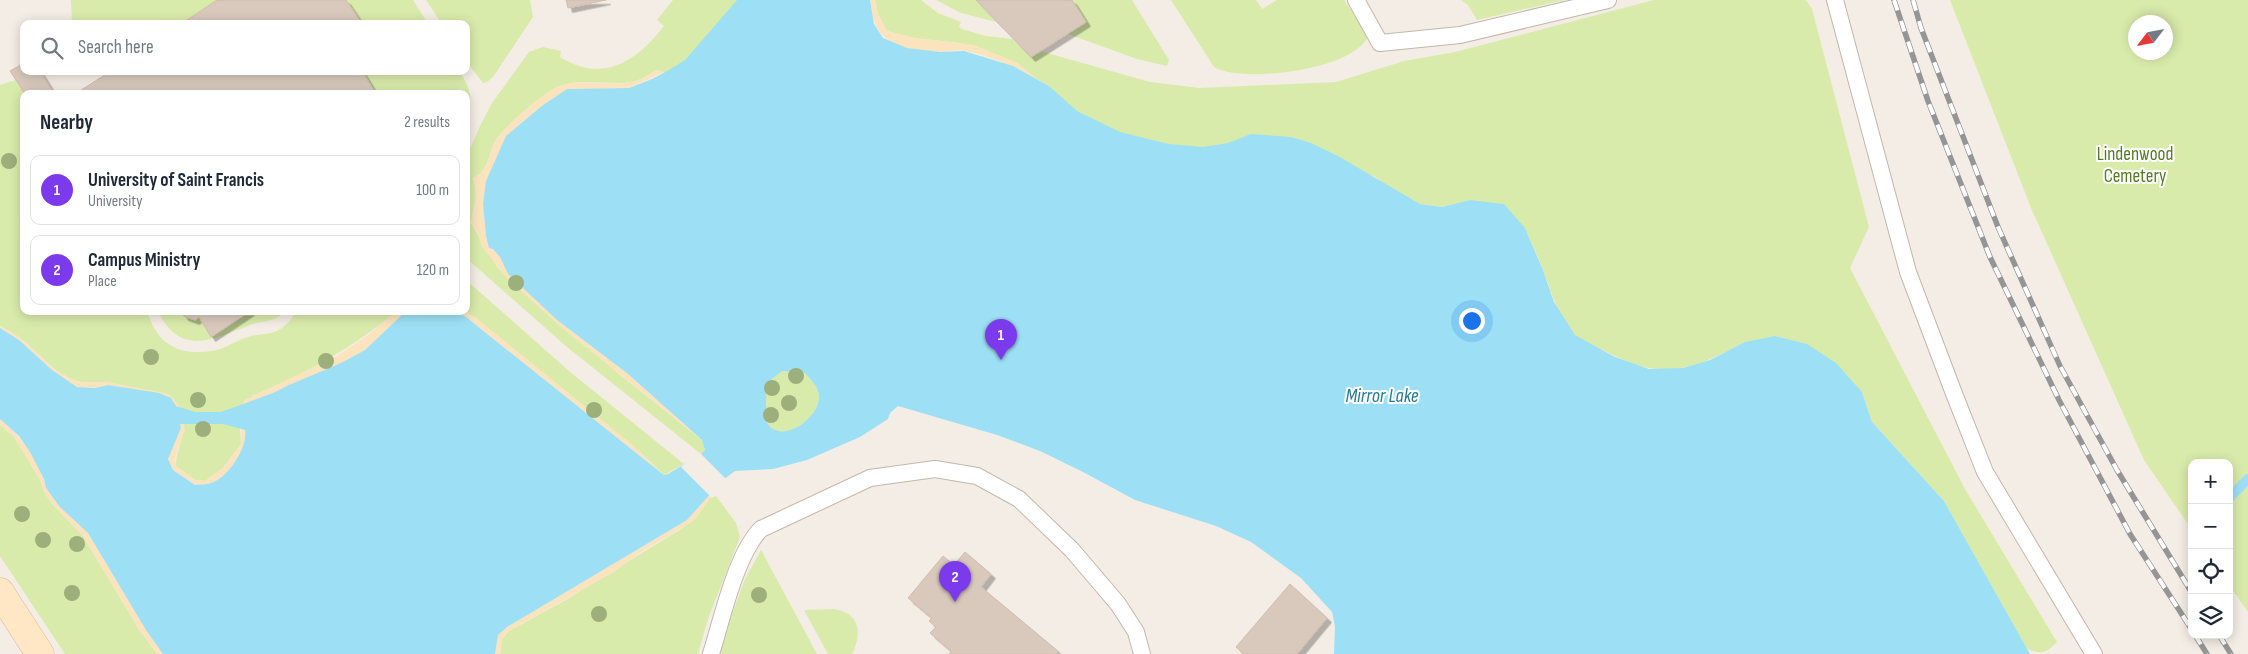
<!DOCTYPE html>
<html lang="en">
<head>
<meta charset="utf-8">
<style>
  :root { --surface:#fff; --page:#f6f6f7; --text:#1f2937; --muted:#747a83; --line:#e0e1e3; --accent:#7c3aed }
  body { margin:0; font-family:"Sofia Sans Condensed",sans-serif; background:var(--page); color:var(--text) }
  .controls { position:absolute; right:15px; bottom:15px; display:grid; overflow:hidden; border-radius:10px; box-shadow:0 2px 12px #0003 }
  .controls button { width:45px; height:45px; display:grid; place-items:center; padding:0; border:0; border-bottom:1px solid var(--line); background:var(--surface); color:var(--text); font:25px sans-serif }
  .compass { position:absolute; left:2128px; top:15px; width:45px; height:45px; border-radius:50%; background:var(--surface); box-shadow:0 2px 12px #0003; rotate:238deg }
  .you { position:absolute; left:1471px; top:320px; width:18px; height:18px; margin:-12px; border:4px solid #fff; border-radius:50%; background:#1a73e8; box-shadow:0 0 0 8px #1a73e833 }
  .badge { display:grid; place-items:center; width:32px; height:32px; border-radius:50%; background:var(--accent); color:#fff; font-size:16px; font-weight:700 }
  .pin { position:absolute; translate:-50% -41px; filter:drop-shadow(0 1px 2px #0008) }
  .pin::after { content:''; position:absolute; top:26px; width:18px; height:15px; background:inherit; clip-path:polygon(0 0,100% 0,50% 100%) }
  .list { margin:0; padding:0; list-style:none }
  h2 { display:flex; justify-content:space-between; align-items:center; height:65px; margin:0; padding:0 20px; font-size:21px }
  h2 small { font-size:16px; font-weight:400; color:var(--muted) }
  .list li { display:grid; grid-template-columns:32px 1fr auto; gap:15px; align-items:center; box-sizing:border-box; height:70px; margin:0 10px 10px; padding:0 10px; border:1px solid var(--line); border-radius:10px }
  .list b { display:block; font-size:19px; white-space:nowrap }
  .list p { margin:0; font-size:16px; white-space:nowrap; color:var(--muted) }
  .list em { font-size:16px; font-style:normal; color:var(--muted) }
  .icon { flex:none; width:28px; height:28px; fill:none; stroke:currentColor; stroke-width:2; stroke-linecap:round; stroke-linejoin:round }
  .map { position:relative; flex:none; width:2248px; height:654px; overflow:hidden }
  .search { position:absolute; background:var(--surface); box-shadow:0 2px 12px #0003; left:20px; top:20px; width:450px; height:55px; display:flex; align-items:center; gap:12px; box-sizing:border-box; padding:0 18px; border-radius:10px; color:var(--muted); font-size:19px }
  .panel { position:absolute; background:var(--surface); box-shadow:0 2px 12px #0003; left:20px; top:90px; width:450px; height:225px; border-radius:10px }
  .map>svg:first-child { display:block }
  .green { fill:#d9ebab; fill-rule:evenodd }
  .sand { fill:#fbe3be }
  .water { fill:#9de0f5; fill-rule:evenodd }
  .pier { fill:#f4ede5 }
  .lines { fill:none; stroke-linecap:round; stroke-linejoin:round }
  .stream { stroke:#9de0f5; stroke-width:10 }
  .building { fill:#d9c9bd; stroke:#d1bdad; filter:url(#shadow) }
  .lane-casing { stroke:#c3b6aa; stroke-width:18 }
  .secondary-casing { stroke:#dabb94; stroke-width:29 }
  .lane { stroke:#fff; stroke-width:16 }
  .secondary { stroke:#ffe6c4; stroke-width:28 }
  .rail-casing { stroke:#959595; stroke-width:5.5 }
  .rail { stroke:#fff; stroke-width:4; stroke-dasharray:11; stroke-linecap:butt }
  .tree { fill:#9daf7b }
  .labels { text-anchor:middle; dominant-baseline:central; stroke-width:4; stroke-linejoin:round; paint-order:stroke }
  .park-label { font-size:19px; fill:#557c24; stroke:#fff }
  .water-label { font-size:20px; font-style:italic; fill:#237b97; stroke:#fff }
</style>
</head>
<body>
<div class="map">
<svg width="2248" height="654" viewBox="0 0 2248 654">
  <defs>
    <filter id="shadow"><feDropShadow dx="4.5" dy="4.5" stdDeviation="0" flood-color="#0004"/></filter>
  </defs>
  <rect width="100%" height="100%" fill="#f4ede5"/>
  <!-- green -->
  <g class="green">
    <path d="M 71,0 L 217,0 L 181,24 L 72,24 Z"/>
    <path d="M 346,0 L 413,0 L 428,24 L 362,24 Z"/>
    <path d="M 426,0 L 530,0 L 533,17 L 493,77 L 487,82 L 483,83 L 466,61 L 466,24 L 442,24 Z"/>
    <path d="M 673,0 L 751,0 L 717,34 L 670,74 L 657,70 C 649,74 641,80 633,82 C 607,86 573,75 550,91 C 534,102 507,124 496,140 C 489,152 488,173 473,178 C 479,198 474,203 471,223 L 498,268 L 619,374 L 703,441 L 705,450 L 701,454 L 567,347 L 466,258 L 466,212 L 470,193 L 466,177 L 466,158 L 480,126 L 492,103 L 529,52 L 543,47 L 561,51 L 560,57 C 603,84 637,61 664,26 L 657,20 Z"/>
    <path d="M 875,0 L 921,0 L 938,13 L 961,22 L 959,27 L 962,29 L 986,36 L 1012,39 L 1031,57 L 1040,51 L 1150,82 L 1200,88 L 1336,82 L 1404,61 L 1455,52 L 1654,0 L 1806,0 L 1812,9 L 1869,227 L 1850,268 L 1965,489 L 2057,642 C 2045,654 2043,654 2027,649 L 1944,501 L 1872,422 L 1862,392 L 1745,342 C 1692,370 1662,382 1605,351 C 1596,346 1582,342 1575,335 C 1559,320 1551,290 1543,270 C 1538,256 1531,242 1525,228 L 1470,200 L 1442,207 L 1420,204 L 1390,188 L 1374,176 L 1220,157 L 1100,139 L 1049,86 L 1037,79 L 1017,63 L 960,43 L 915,38 L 887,31 L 878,14 Z"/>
    <path d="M 936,0 L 976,0 L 996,22 L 961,13 Z"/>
    <path d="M 1072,0 L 1132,0 L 1169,60 L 1167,66 L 1137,59 L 1068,34 L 1086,22 Z"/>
    <path d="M 1171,0 L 1256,0 L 1262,9 L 1277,0 L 1344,0 L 1368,36 C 1355,70 1242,84 1214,67 Z"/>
    <path d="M 1461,0 L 1565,0 L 1477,20 L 1468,5 Z"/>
    <path d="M 1950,0 L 2248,0 L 2248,612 L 2229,585 L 2229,463 L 2192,463 L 2192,530 L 2144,460 L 2031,208 ZM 2136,22 L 2166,22 L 2166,52 L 2136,52 Z"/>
    <path d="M 362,71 L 459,71 C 469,86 475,98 466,114 L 466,94 L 376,94 Z"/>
    <path d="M 16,80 L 25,94 L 24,311 L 147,311 C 157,344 178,356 212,351 C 225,349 236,340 248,337 C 256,334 264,335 271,333 C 284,330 290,320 297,311 L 397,311 C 352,348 306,374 252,396 L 240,429 L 241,444 L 223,468 L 205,481 L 195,480 L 176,466 C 175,451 186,436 183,424 L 119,386 C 102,380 85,386 69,378 C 49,368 35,348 17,336 C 12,332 6,329 0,326 L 0,85 Z"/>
    <path d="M 466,280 L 569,371 L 684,464 L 664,475 L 636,448 L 465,311 Z"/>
    <path d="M 158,311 L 181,311 L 184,316 L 194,320 L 199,317 L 212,336 L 250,311 L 271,314 L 275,311 L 284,311 C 276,323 263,320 250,325 C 212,340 180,357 158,311 Z"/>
    <path d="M 782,371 L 805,373 C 811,380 819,387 819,397 C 819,419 779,447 766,422 L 766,384 Z"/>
    <path d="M 0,425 L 15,438 L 40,480 L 44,491 L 52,504 L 83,536 L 140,631 L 157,654 L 65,654 L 0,556 Z"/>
    <path d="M 716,496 L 736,523 L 740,537 L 708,619 L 698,654 L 500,654 L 502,639 L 509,631 L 564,601 L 681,529 L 696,518 L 708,499 Z"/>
    <path d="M 761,550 L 817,654 L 717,654 L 745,579 Z"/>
    <path d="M 833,609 C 859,612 863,632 852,654 L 828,654 L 804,610 Z"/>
  </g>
  <!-- sand -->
  <g class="sand">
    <path d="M 870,0 L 875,0 L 878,14 L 887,31 L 915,38 L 974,45 L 1017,63 L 1037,79 C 1014,67 991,56 966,51 C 957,49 948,52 939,52 C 900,50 873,44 870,0 Z"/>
    <path d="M 657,70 L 664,72 L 629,88 L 567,90 L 543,105 L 514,129 L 483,204 L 486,236 L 489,247 L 493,249 L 500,257 L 509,274 L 557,320 L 628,374 L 703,441 L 562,328 L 508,279 L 482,247 L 476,229 L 471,223 C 474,203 479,198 473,177 C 488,174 489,152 496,140 C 507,124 534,102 550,91 C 573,75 607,87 633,82 C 641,80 649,74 657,70 Z"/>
    <path d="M 397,311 L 406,311 L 365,350 L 341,363 L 289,385 L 273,393 L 245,430 C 248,447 228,478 211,483 C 206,485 200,484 195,485 L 173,470 L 168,459 L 181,428 L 171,398 L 159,393 L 108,385 L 95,388 L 77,387 L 52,370 L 19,340 L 0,328 L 0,326 L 18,336 L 56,370 L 68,377 L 79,382 L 108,382 L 169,394 L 181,408 L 185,430 L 175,457 L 176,466 L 195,480 L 205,481 L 223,468 L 241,444 L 242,405 L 245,400 L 337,356 L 368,335 Z"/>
    <path d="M 455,311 L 465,311 L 475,317 L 636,448 L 664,475 L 466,317 Z"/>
    <path d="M 0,419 C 21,437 41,460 46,488 L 88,533 L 119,585 L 163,654 L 157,654 L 140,631 L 83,536 L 52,504 L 43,491 L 40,480 L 15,438 L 0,425 Z"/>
    <path d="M 709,495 L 711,497 L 696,518 L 690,523 L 641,552 L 614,572 L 509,631 L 502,639 L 500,654 L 495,654 L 498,635 L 507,627 L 687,520 Z"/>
  </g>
  <!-- water -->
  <path class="water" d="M 737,0 L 870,0 L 874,24 L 883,38 L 907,48 L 940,52 L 964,51 L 1013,66 L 1049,86 L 1077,111 L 1120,132 L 1169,144 L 1203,147 L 1228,143 L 1251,134 L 1291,137 L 1311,143 L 1338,156 L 1420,204 L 1442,207 L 1470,200 L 1504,204 L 1525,228 L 1543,270 L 1554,302 L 1575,335 L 1615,357 L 1649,369 L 1683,368 L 1710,360 L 1745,342 L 1775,336 L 1807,344 L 1836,363 L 1862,392 L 1872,422 L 1944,501 L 2030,654 L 1334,654 L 1335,626 L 1332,612 L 1301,578 L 1251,542 L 1216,526 L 1135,500 L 1083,472 L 1040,451 L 997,435 L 898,406 L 890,413 L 888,419 L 860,437 L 807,460 L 773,469 L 735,471 L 723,480 L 687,520 L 507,627 L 498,635 L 495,654 L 163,654 L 146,630 L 88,533 L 60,507 L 46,488 L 44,479 L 30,452 L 19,436 L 0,419 L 0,328 L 19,340 L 52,370 L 77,387 L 95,388 L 108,385 L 159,393 L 171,398 L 176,406 L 195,412 L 221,412 L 273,393 L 289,385 L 341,363 L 365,350 L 406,311 L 455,311 L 466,317 L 655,468 L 664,475 L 668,474 L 701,454 L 705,450 L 702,440 L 628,374 L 557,320 L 508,274 L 500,257 L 493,249 L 489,248 L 486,236 L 483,204 L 486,181 L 506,136 L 543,105 L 567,89 L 629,88 L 652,79 L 669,70 L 685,60 ZM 782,371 L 805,373 C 811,380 819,387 819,397 C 819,419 779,447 766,421 L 766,384 ZM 180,424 L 223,424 L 245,430 C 248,447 228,478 211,483 C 206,485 200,484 195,485 L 173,470 L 168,459 L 181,428 Z"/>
  <!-- pier -->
  <path class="pier" d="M 699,452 L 727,480 L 711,497 L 681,467 Z"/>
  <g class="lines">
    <!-- stream -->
    <path class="stream" d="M 2229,498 L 2248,479"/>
  </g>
  <!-- building -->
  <g class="building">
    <path d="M 217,0 L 346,0 L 362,24 L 181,24 Z"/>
    <path d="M 566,0 L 606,0 L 568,8 Z"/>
    <path d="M 976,0 L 1072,0 L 1086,22 L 1031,57 Z"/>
    <path d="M 24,63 L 24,71 L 40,71 L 54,94 L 25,94 L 10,71 Z"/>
    <path d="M 362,71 L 376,94 L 75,94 L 111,71 Z"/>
    <path d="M 181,311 L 250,311 L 211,337 L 199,317 L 195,320 L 184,316 Z"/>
    <path d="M 965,552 L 991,574 L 981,587 L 1059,652 L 1057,654 L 949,654 L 951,651 L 930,633 L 936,627 L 929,621 L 932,618 L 908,598 L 943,556 L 954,565 Z"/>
    <path d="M 1290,584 L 1327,618 L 1297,654 L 1244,654 L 1236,647 Z"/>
  </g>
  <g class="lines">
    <defs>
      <g id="lane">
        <path d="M 1356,0 L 1380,43 L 1460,35 L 1608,0"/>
        <path d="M 1835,0 L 1908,272 L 1953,391 L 1985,472 L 2094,654"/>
        <path d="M 711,654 C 722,619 736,554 761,529 L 870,478 L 935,469 L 977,476 L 1019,499 L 1072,550 L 1118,604 L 1136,632 L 1142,654"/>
      </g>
      <path id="secondary" d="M 0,592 L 40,654"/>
    </defs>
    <!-- lane casing -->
    <use href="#lane" class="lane-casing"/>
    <!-- secondary casing -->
    <use href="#secondary" class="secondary-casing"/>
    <!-- lane -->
    <use href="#lane" class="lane"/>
    <!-- secondary -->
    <use href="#secondary" class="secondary"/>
    <defs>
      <g id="rail">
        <path d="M 1894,0 L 1928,101 L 1990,257 L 2059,400 L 2130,534 L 2192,630"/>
        <path d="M 1913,0 L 1921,28 L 1998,227 L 2060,366 L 2117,470 L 2192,593"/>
        <path d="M 2195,635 L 2207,654"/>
        <path d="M 2219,635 L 2231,654"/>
      </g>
    </defs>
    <!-- rail casing -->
    <use href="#rail" class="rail-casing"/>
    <!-- rail -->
    <use href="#rail" class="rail"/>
  </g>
  <!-- trees -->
  <g class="tree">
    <circle cx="9" cy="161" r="8"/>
    <circle cx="516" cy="283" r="8"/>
    <circle cx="151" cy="357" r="8"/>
    <circle cx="326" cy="361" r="8"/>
    <circle cx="796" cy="376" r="8"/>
    <circle cx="772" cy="388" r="8"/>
    <circle cx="198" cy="400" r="8"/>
    <circle cx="789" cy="403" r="8"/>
    <circle cx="594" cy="410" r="8"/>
    <circle cx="771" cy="415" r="8"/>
    <circle cx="203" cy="429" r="8"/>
    <circle cx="22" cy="514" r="8"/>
    <circle cx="43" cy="540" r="8"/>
    <circle cx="77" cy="544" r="8"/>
    <circle cx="72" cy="593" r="8"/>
    <circle cx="759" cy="595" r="8"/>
    <circle cx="599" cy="614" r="8"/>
  </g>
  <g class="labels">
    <!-- park labels -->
    <g class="park-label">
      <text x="2135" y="154">Lindenwood<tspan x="2135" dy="22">Cemetery</tspan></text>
    </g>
    <!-- water labels -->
    <g class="water-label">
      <text x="1382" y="396">Mirror Lake</text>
    </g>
  </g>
</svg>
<div class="controls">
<button>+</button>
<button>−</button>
<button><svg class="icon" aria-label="locate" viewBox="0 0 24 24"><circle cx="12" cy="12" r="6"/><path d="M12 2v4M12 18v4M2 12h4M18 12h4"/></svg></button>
<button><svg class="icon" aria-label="layers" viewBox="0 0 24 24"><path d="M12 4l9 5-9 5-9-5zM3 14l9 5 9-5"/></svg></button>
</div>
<svg class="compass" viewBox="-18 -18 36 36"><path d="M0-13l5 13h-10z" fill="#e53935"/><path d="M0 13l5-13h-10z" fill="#747a83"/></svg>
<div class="you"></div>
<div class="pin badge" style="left:1001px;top:360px">1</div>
<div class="pin badge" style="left:955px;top:602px">2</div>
<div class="search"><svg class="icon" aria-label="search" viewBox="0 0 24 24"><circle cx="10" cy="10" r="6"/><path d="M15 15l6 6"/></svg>Search here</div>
<section class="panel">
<h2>Nearby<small>2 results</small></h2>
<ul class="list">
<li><span class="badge">1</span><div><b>University of Saint Francis</b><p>University</p></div><em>100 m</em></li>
<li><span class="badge">2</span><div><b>Campus Ministry</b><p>Place</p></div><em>120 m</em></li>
</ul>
</section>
</div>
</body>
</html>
